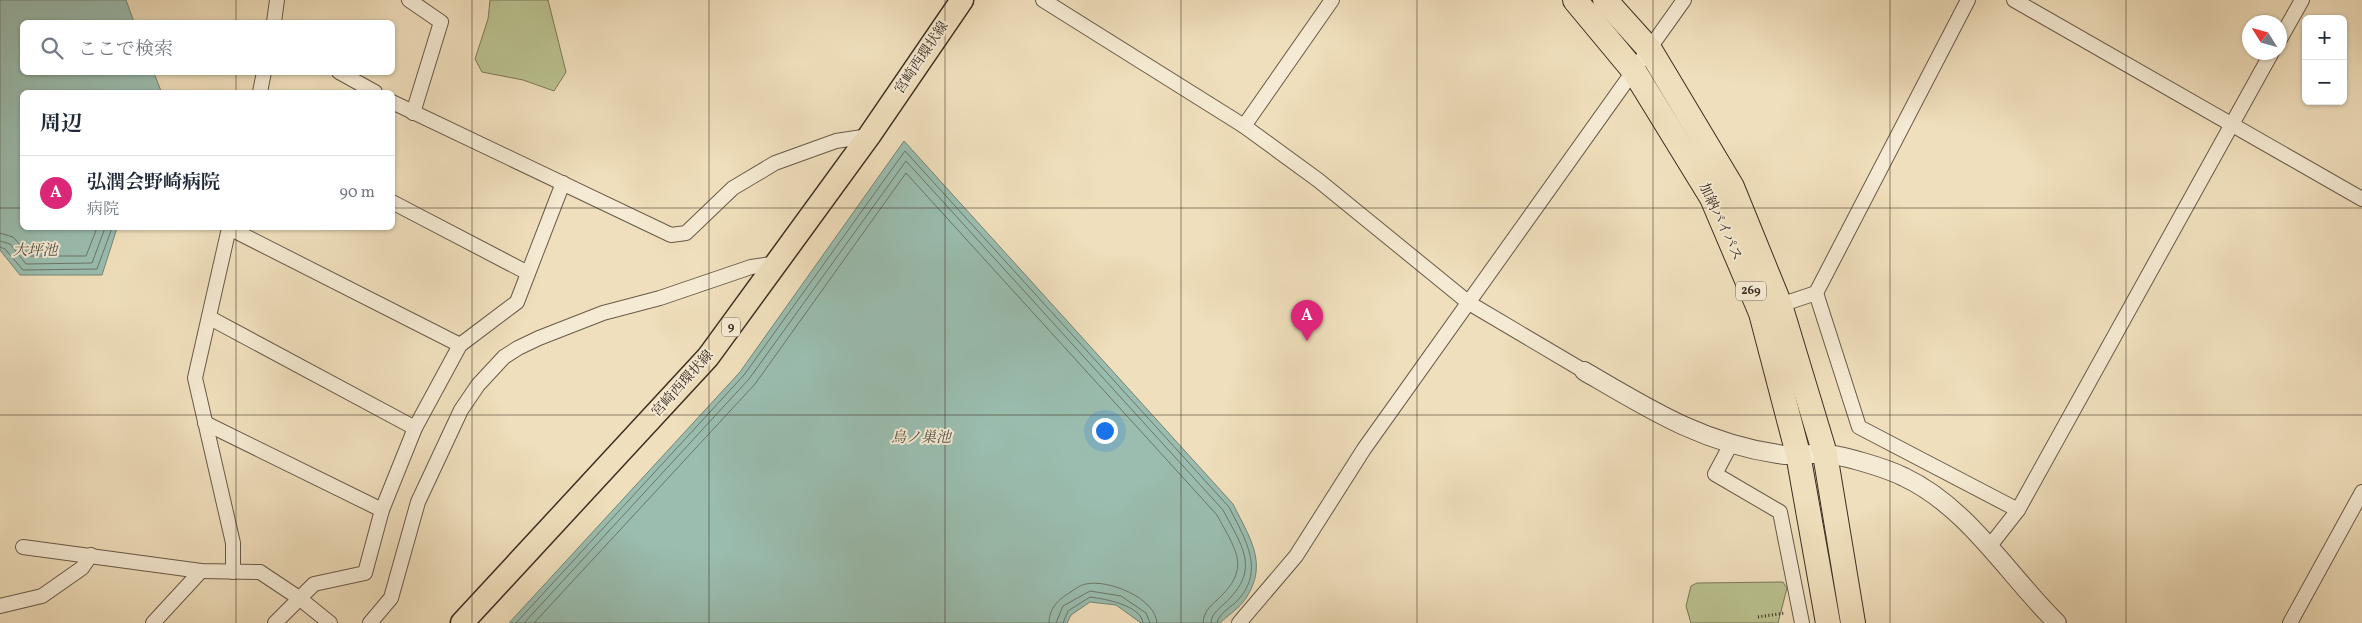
<!DOCTYPE html>
<html lang="ja">
<head>
<meta charset="utf-8">
<style>
  :root { --surface:#fff; --page:#f6f6f7; --text:#1f2937; --muted:#747a83; --line:#e0e1e3; --accent:#db2777 }
  body { margin:0; font-family:Vollkorn,"Noto Serif JP",serif; background:var(--page); color:var(--text) }
  .controls { position:absolute; right:15px; top:15px; display:grid; overflow:hidden; border-radius:8px; box-shadow:0 1px 4px #0004 }
  .controls button { width:45px; height:45px; display:grid; place-items:center; padding:0; border:0; border-bottom:1px solid var(--line); background:var(--surface); color:var(--text); font:25px sans-serif }
  .compass { position:absolute; left:2242px; top:15px; width:45px; height:45px; border-radius:50%; background:var(--surface); box-shadow:0 1px 4px #0004; rotate:307deg }
  .you { position:absolute; left:1104px; top:430px; width:18px; height:18px; margin:-12px; border:4px solid #fff; border-radius:50%; background:#1a73e8; box-shadow:0 0 0 8px #1a73e833 }
  .badge { display:grid; place-items:center; width:32px; height:32px; border-radius:50%; background:var(--accent); color:#fff; font-size:16px; font-weight:700 }
  .pin { position:absolute; translate:-50% -41px; filter:drop-shadow(0 1px 2px #0008) }
  .pin::after { content:''; position:absolute; top:26px; width:18px; height:15px; background:inherit; clip-path:polygon(0 0,100% 0,50% 100%) }
  .list { margin:0; padding:0; list-style:none }
  h2 { display:flex; justify-content:space-between; align-items:center; height:65px; margin:0; padding:0 20px; font-size:21px }
  h2 small { font-size:16px; font-weight:400; color:var(--muted) }
  .list li { display:grid; grid-template-columns:32px 1fr auto; gap:15px; align-items:center; box-sizing:border-box; height:75px; padding:0 20px; border-top:1px solid var(--line) }
  .list b { display:block; font-size:19px; white-space:nowrap }
  .list p { margin:0; font-size:16px; white-space:nowrap; color:var(--muted) }
  .list em { font-size:16px; font-style:normal; color:var(--muted) }
  .icon { flex:none; width:28px; height:28px; fill:none; stroke:currentColor; stroke-width:2; stroke-linecap:round; stroke-linejoin:round }
  .map { position:relative; flex:none; width:2362px; height:623px; overflow:hidden }
  .search { position:absolute; background:var(--surface); box-shadow:0 1px 4px #0004; left:20px; top:20px; width:375px; height:55px; display:flex; align-items:center; gap:12px; box-sizing:border-box; padding:0 18px; border-radius:8px; color:var(--muted); font-size:19px }
  .panel { position:absolute; background:var(--surface); box-shadow:0 1px 4px #0004; left:20px; top:90px; width:375px; height:140px; border-radius:8px }
  .map>svg:first-child { display:block }
  .green { fill:#bac290; stroke:#7b785a }
  .water { fill:#9abdaf; stroke:#748477 }
  .lines { fill:none; stroke-linecap:round; stroke-linejoin:round }
  .shore { stroke:#6b7669; stroke-width:1 }
  .minor-casing { stroke:#695a49; stroke-width:16 }
  .tertiary-casing { stroke:#695a49; stroke-width:20 }
  .primary-casing { stroke:#3c2e23; stroke-width:25 }
  .trunk-casing { stroke:#3c2e23; stroke-width:26 }
  .path { stroke:#3c2e23; stroke-width:3; stroke-dasharray:1 2.5; stroke-linecap:butt }
  .minor { stroke:#f5ead3; stroke-width:14 }
  .tertiary { stroke:#f5ead3; stroke-width:18 }
  .primary { stroke:#f0dfbc; stroke-width:22 }
  .trunk { stroke:#f0dfbc; stroke-width:24 }
  .grid { fill:none; stroke:#3c2e23; stroke-width:1; stroke-opacity:0.55 }
  .labels { text-anchor:middle; dominant-baseline:central; stroke-width:4; stroke-linejoin:round; paint-order:stroke }
  .shield { fill:#f5ead3; stroke:#746658; stroke-width:1 }
  .shield-label { font-size:12px; font-weight:bold; fill:#3c2e23 }
  .street-label { font-size:14px; fill:#3c2e23; stroke:#f5ead3 }
  .water-label { font-size:15px; font-style:italic; fill:#545246; stroke:#f5ead3 }
</style>
</head>
<body>
<div class="map">
<svg width="2362" height="623" viewBox="0 0 2362 623">
  <rect width="100%" height="100%" fill="#f0dfbc"/>
  <filter id="stains"><feTurbulence type="fractalNoise" baseFrequency=".004" numOctaves="4"/><feColorMatrix values="0 0 0 0 .2 0 0 0 0 .09 0 0 0 0 .02 0 0 0 .5 -.17"/></filter>
  <radialGradient id="worn" r=".72"><stop offset=".6" stop-color="#630" stop-opacity="0"/><stop offset="1" stop-color="#630" stop-opacity=".3"/></radialGradient>
  <!-- green -->
  <g class="green">
    <path d="M 490,0 L 548,0 L 566,72 L 554,91 L 523,80 L 482,72 L 475,59 L 488,19 Z"/>
    <path d="M 1783,582 L 1787,588 L 1778,623 L 1691,623 L 1686,606 L 1691,586 L 1697,583 Z"/>
  </g>
  <!-- water -->
  <g class="water">
    <path d="M 0,0 L 126,0 L 134,22 L 22,22 L 22,72 L 154,73 L 161,91 L 22,92 L 22,228 L 117,228 L 102,275 L 20,275 L 0,250 Z"/>
    <path d="M 904,141 L 1233,504 C 1249,537 1269,563 1246,598 C 1240,608 1228,615 1220,623 L 1141,623 L 1116,605 L 1090,602 L 1071,615 L 1067,623 L 509,623 L 740,372 Z"/>
  </g>
  <g class="lines">
    <!-- shore -->
    <g class="shore">
      <path d="M 0,233 L 13,237 L 30,256 L 86,256 L 97,228"/>
      <path d="M 0,241 L 10,244 L 26,264 L 92,263 L 105,228"/>
      <path d="M 0,247 L 5,249 L 23,270 L 97,269 L 112,228"/>
      <path d="M 516,623 L 744,375 L 905,151 L 1229,507 C 1245,539 1267,572 1235,603 C 1229,608 1218,615 1217,623"/>
      <path d="M 524,623 L 749,379 L 906,161 L 1223,510 C 1243,548 1261,570 1224,604 C 1218,610 1211,614 1211,623"/>
      <path d="M 534,623 L 755,384 L 906,173 L 1217,515 C 1236,551 1252,568 1217,600 C 1209,607 1204,612 1203,623"/>
      <path d="M 1049,623 C 1049,610 1056,602 1066,595 C 1073,591 1079,585 1086,584 C 1108,579 1156,598 1157,623"/>
      <path d="M 1056,623 L 1063,606 L 1090,591 L 1121,596 L 1146,613 L 1150,623"/>
      <path d="M 1063,623 L 1068,611 L 1090,597 C 1105,599 1141,605 1143,623"/>
    </g>
    <defs>
      <g id="minor">
        <path d="M 409,0 L 441,22 L 413,113"/>
        <path d="M 1043,0 L 1244,126 L 1318,180 L 1469,303 L 1584,371"/>
        <path d="M 2014,0 L 2362,199"/>
        <path d="M 274,22 L 277,0"/>
        <path d="M 2280,39 L 2302,0"/>
        <path d="M 339,72 L 375,92"/>
        <path d="M 260,92 L 264,72"/>
        <path d="M 392,102 L 671,235 L 686,233 L 733,188 L 775,163 L 836,141 L 869,136"/>
        <path d="M 1244,126 L 1332,0"/>
        <path d="M 392,202 L 528,273"/>
        <path d="M 229,228 L 195,378 L 233,543 L 233,572"/>
        <path d="M 229,228 L 460,345"/>
        <path d="M 1816,293 L 1859,427 L 2018,510"/>
        <path d="M 1780,305 L 1816,293 L 1968,0"/>
        <path d="M 210,318 L 415,428"/>
        <path d="M 205,423 L 382,510"/>
        <path d="M 1731,444 L 1715,474 L 1780,512 L 1802,623"/>
        <path d="M 23,547 L 201,571 L 260,572 L 299,598 L 330,623"/>
        <path d="M 1989,547 L 2018,510 L 2272,52"/>
        <path d="M 0,606 L 42,596 L 82,568 L 91,555"/>
        <path d="M 153,623 L 201,571"/>
        <path d="M 275,623 L 314,584 L 365,573 L 382,510 L 415,428 L 460,345 L 517,302 L 563,183"/>
        <path d="M 370,623 L 391,598 L 418,502 L 461,410 L 478,385 L 504,357 L 518,348 L 539,338 L 603,313 L 660,298 L 751,267 L 778,263"/>
        <path d="M 1239,623 L 1296,556 L 1364,449 L 1684,0"/>
        <path d="M 2290,623 L 2362,492"/>
      </g>
      <path id="tertiary" d="M 1584,371 C 1649,409 1702,443 1778,454 C 1793,457 1809,453 1824,454 C 1843,455 1886,468 1904,477 C 1968,507 2008,575 2057,623"/>
      <path id="primary" d="M 462,623 L 708,357 L 869,136 L 962,0"/>
      <g id="trunk">
        <path d="M 1575,0 L 1634,71 L 1712,198 L 1761,313 L 1798,454 L 1828,623"/>
        <path d="M 1605,0 L 1650,50 L 1732,187 L 1780,305 L 1825,454 L 1853,623"/>
      </g>
    </defs>
    <!-- minor casing -->
    <use href="#minor" class="minor-casing"/>
    <!-- tertiary casing -->
    <use href="#tertiary" class="tertiary-casing"/>
    <!-- primary casing -->
    <use href="#primary" class="primary-casing"/>
    <!-- trunk casing -->
    <use href="#trunk" class="trunk-casing"/>
    <!-- path -->
    <path class="path" d="M 1758,617 L 1785,613"/>
    <!-- minor -->
    <use href="#minor" class="minor"/>
    <!-- tertiary -->
    <use href="#tertiary" class="tertiary"/>
    <!-- primary -->
    <use href="#primary" class="primary"/>
    <!-- trunk -->
    <use href="#trunk" class="trunk"/>
  </g>
  <!-- grid -->
  <path class="grid" d="M 236,0 L 236,22M 472,0 L 472,623M 709,0 L 709,623M 945,0 L 945,623M 1181,0 L 1181,623M 1417,0 L 1417,623M 1653,0 L 1653,623M 1890,0 L 1890,623M 2126,0 L 2126,623M 236,72 L 236,92M 0,208 L 22,208M 392,208 L 2362,208M 236,228 L 236,623M 0,415 L 2362,415"/>
  <g class="labels">
    <!-- shield labels -->
    <g class="shield">
      <rect x="1736" y="281.5" width="30" height="19" rx="4"/>
      <rect x="722" y="317.5" width="18" height="19" rx="4"/>
    </g>
    <g class="shield-label">
      <text x="1751" y="291">269</text>
      <text x="731" y="327">9</text>
    </g>
    <!-- street labels -->
    <g class="street-label">
      <text transform="translate(922 58) rotate(-56)">宮崎西環状線</text>
      <text transform="translate(1720 222) rotate(65)">加納バイパス</text>
      <text transform="translate(683 384) rotate(-48)">宮崎西環状線</text>
    </g>
    <!-- water labels -->
    <g class="water-label">
      <text x="35" y="251">大坪池</text>
      <text x="921" y="438">鳥ノ巣池</text>
    </g>
  </g>
  <rect width="100%" height="100%" filter="url(#stains)"/>
  <rect width="100%" height="100%" fill="url(#worn)"/>
</svg>
<div class="controls">
<button>+</button>
<button>−</button>
</div>
<svg class="compass" viewBox="-18 -18 36 36"><path d="M0-13l5 13h-10z" fill="#e53935"/><path d="M0 13l5-13h-10z" fill="#747a83"/></svg>
<div class="you"></div>
<div class="pin badge" style="left:1307px;top:341px">A</div>
<div class="search"><svg class="icon" aria-label="search" viewBox="0 0 24 24"><circle cx="10" cy="10" r="6"/><path d="M15 15l6 6"/></svg>ここで検索</div>
<section class="panel">
<h2>周辺<small></small></h2>
<ul class="list">
<li><span class="badge">A</span><div><b>弘潤会野崎病院</b><p>病院</p></div><em>90 m</em></li>
</ul>
</section>
</div>
</body>
</html>
